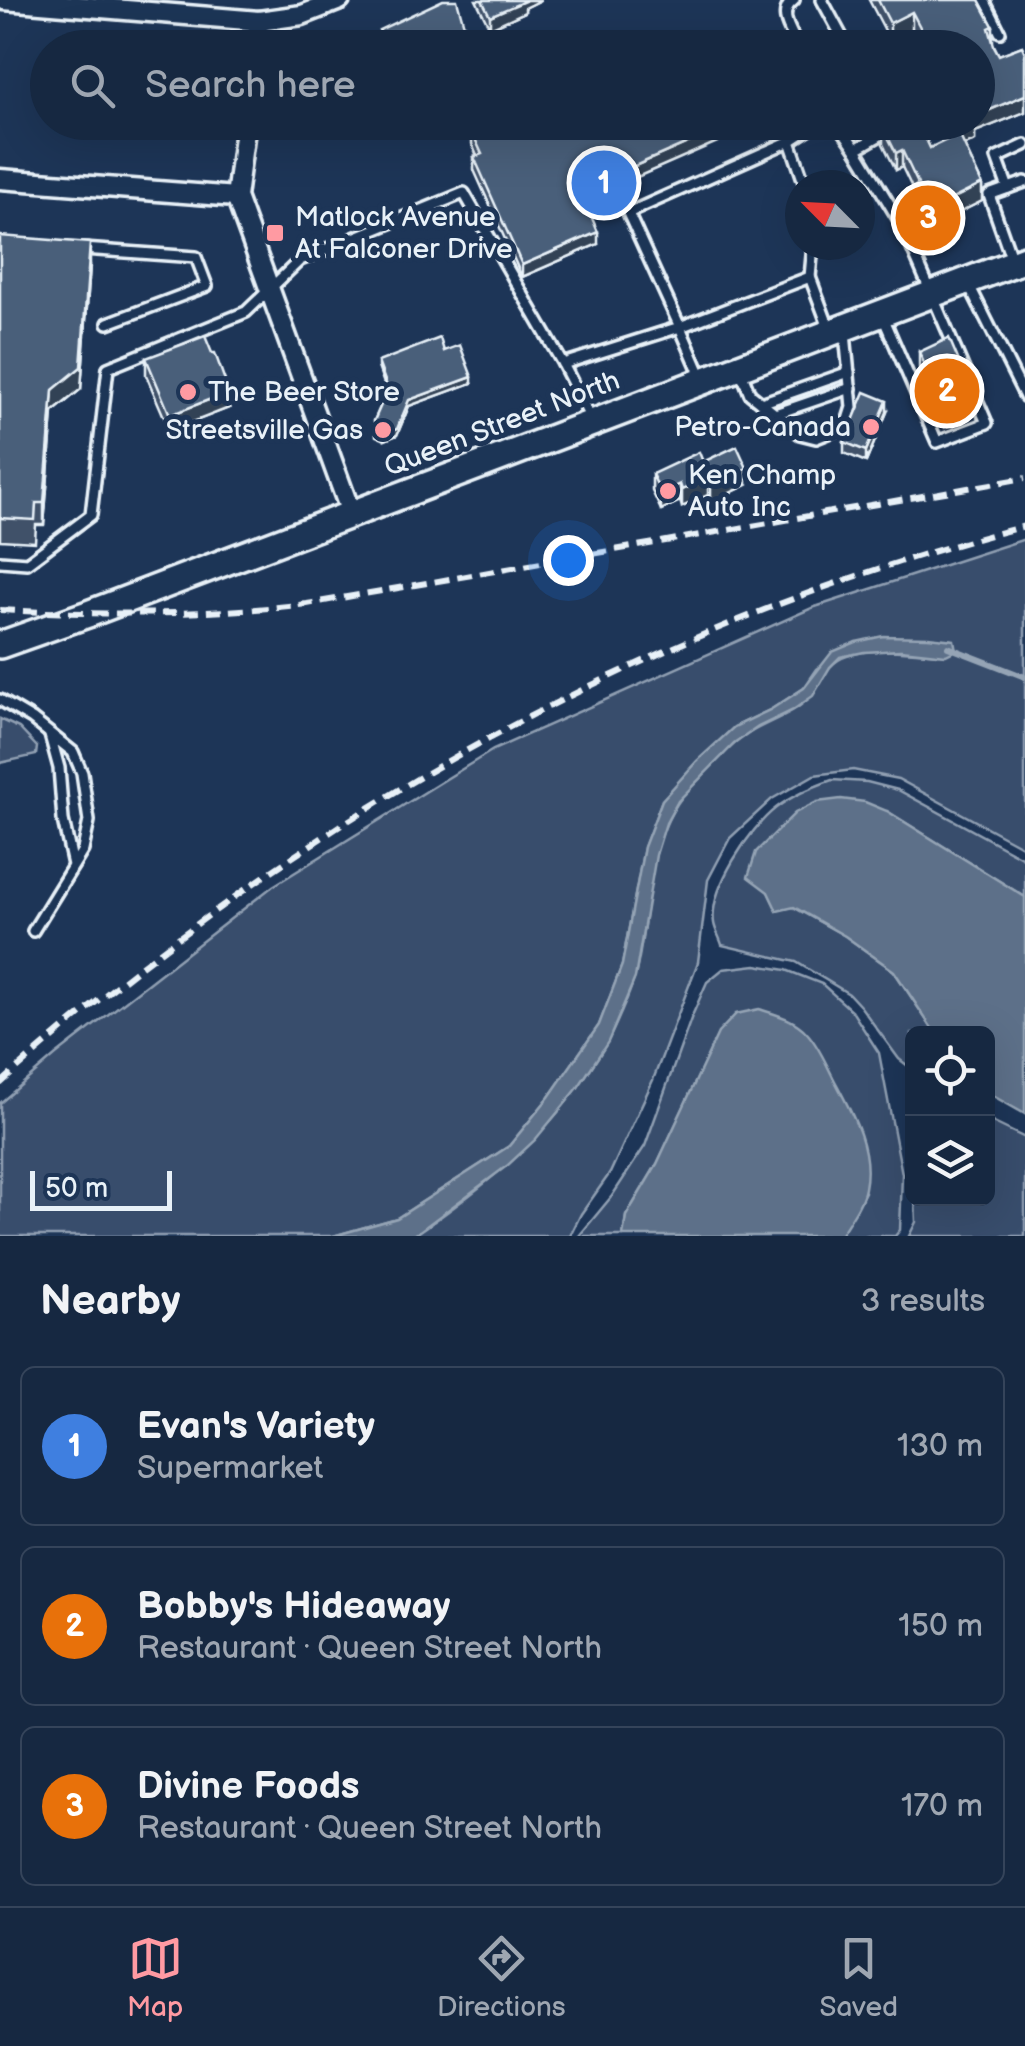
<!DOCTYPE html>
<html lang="en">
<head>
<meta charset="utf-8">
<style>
  :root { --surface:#162841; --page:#1f3048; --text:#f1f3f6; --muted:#9ea6b1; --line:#35445a; --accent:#ff9aa2 }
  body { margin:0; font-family:"Balsamiq Sans",sans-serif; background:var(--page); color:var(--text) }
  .controls { position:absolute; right:30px; bottom:30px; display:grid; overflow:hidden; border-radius:15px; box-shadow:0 10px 40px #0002 }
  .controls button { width:90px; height:90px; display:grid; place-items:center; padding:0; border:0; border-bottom:2px solid var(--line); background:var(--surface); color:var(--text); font:50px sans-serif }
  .compass { position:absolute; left:785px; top:170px; width:90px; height:90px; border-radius:50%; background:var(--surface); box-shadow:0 10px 40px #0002; rotate:294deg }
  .scale { position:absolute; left:30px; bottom:25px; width:142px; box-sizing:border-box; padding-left:10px; border:5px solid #e8f1f8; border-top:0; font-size:28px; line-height:35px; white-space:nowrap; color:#e8f1f8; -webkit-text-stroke:8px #1d3557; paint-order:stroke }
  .you { position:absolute; left:568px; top:560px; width:35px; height:35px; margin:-25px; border:8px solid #fff; border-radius:50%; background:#1a73e8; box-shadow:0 0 0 15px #1a73e833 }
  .badge { display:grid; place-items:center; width:65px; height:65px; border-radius:50%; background:var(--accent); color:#fff; font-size:32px; font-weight:700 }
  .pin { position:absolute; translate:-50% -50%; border:5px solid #fff; box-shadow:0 2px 10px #0006 }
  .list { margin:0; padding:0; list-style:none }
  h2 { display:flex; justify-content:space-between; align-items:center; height:130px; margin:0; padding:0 40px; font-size:42px }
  h2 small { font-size:32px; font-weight:400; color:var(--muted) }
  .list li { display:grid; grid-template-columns:65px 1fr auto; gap:30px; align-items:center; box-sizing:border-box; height:160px; margin:0 20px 20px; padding:0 20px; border:2px solid var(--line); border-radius:15px }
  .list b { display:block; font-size:38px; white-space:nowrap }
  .list p { margin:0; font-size:32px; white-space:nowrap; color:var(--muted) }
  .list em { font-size:32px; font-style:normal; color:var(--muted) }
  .icon { flex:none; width:55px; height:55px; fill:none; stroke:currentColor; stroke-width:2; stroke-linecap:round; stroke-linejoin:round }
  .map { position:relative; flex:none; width:1025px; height:1236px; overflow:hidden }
  .search { position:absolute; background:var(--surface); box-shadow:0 10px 40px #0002; left:30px; right:30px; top:30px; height:110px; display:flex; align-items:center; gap:25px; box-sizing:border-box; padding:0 35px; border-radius:55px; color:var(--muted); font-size:38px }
  .sheet { height:670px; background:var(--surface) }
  nav { display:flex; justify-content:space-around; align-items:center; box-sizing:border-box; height:140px; border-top:2px solid var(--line); background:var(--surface); font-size:28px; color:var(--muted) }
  nav a { display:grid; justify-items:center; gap:5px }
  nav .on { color:var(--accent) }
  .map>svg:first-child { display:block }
  .green { fill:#374d6c; stroke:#909fb2; stroke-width:2.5 }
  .water { fill:#5d7089; stroke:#95a4b5; stroke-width:2.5 }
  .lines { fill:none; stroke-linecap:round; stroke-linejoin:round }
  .stream { stroke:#95a4b5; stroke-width:6 }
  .service-casing { stroke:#e8f1f8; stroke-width:16 }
  .minor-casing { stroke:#e8f1f8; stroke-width:25 }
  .secondary-casing { stroke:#e8f1f8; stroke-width:32 }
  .service { stroke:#1d3557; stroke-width:9 }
  .minor { stroke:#1d3557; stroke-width:18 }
  .secondary { stroke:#1d3557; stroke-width:25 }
  .rail { stroke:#e8f1f8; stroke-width:6; stroke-dasharray:15 8; stroke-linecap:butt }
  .wall { fill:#3f5169; stroke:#e8f1f8; stroke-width:2.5 }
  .shaded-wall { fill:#334255; stroke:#e8f1f8; stroke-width:2.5 }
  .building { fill:#495e7a; stroke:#e8f1f8; stroke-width:2.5 }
  .poi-dot { fill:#ff9aa2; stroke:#1d3557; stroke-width:4 }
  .labels { text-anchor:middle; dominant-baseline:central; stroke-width:10; stroke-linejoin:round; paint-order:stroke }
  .poi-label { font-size:28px; fill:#e8f1f8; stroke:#1d3557; text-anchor:start }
  .street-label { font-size:28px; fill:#e8f1f8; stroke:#1d3557 }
</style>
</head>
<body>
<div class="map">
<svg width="1025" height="1236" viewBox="0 0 1025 1236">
  <rect width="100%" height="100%" fill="#1d3557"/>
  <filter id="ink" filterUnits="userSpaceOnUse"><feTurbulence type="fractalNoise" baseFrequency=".01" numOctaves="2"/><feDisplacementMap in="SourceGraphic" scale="20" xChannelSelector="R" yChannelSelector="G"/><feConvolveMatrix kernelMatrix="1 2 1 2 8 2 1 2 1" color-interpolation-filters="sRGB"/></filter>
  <g filter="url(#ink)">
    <!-- green -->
    <g class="green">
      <path d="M 1025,539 L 1025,848 L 898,779 L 853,770 L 814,775 L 772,799 L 730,838 L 708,880 L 698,962 L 653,1080 L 610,1173 L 581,1214 L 570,1236 L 413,1236 C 480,1190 543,1141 589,1071 C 595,1061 603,1050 609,1039 C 618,1020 629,997 635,976 C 648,926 645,868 668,820 C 681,792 708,766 732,746 C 751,728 775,722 797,708 C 817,694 816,685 830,667 C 850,642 917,652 946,655 L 856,642 L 817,669 L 804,688 L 770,710 L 734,727 L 662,800 L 644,847 L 622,965 L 599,1025 L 549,1097 L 509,1146 L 397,1218 L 333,1236 L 0,1236 L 0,1103 L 56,1055 L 273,886 L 493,750 L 812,608 Z"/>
      <path d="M 0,719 L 19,728 L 37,747 L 36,755 L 0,763 Z"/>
      <path d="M 832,780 L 867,782 L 898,790 L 1025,859 L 1025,897 L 887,811 L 768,892 L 777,910 L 793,907 L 845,936 L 894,971 L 935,1033 L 912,1034 L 912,1069 L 899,1059 L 861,1007 L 849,994 L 796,962 L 722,945 C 720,938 715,930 714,923 C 709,889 750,828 776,808 C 793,795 812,787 832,780 Z"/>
      <path d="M 756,965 L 786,970 L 822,984 L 852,1011 L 879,1053 L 902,1174 L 900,1230 L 895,1236 L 840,1236 L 865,1192 L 718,1034 L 657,1164 L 626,1216 L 623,1236 L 579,1236 L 612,1196 L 645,1146 L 692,1016 L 707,982 L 723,969 Z"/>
      <path d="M 988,1120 L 1025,1138 L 1025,1236 L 909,1236 L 916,1222 L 915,1199 L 988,1198 Z"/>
    </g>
    <!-- water -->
    <g class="water">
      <path d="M 883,636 L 928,637 L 954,640 L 956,650 L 946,655 L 901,650 L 864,652 L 840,657 L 830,667 L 813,696 L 793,710 L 758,727 L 734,744 L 678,801 L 666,823 L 656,855 L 635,978 L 608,1042 L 577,1089 L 535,1140 L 508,1165 L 413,1236 L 333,1236 L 397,1218 L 509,1146 L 549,1097 L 599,1025 L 622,965 L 644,847 L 662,800 L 697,761 L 734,727 L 770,710 L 804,688 L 832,652 L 856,642 Z"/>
      <path d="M 841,799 L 865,802 L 887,811 L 1025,897 L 1025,1114 L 988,1093 L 988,1034 L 935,1033 L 894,971 L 845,936 L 794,907 L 777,911 L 768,892 L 748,877 L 756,852 L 795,813 L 817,802 Z"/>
      <path d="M 759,1009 C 775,1014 795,1019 807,1033 C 819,1046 826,1064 834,1079 C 852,1113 873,1149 865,1188 C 862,1205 848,1222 840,1236 L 623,1236 L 626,1216 L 657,1164 L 718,1033 L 736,1014 Z"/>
    </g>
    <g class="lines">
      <!-- stream -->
      <path class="stream" d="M 948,647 L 1025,677"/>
      <defs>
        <g id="service">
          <path d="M 794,0 C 776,13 791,31 799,48"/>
          <path d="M 822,0 L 848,48"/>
          <path d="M 984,0 L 1000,32"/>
          <path d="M 837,122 L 856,149 L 902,225 L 987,423 L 937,442 L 883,317"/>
          <path d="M 790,141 L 805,185"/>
          <path d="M 856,149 L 903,122"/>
          <path d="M 1008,188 L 997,158 L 1025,145"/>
          <path d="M 83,249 L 196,257 L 207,286 L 108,323"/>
          <path d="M 1012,260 L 989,195 L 1025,182"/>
          <path d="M 810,277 L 813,245"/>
          <path d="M 968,283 L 1025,397"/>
          <path d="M 740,369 L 750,394 L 800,434 L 816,438 L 846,426 L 852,407 L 845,333"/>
          <path d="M 702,378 L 680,327 L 810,277 L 829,328"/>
          <path d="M 761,403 L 849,372"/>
          <path d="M 775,414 L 851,388"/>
          <path d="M 591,419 L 563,364 L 680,327 L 628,213 L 790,141 L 819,122"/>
          <path d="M 0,561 L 27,563 L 91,515 L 108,368 L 246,312 L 300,260 L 464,193 L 563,364"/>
          <path d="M 0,700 L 32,719 L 73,752 L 82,773 L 89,821 L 83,850 L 33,931"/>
          <path d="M 50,735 L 59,768 L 63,820 L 73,865"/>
        </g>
        <g id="minor">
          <path d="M 4,0 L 259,21 L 302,15 L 340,0"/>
          <path d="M 255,48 L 259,21"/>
          <path d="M 246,122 L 236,197 L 351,513"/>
          <path d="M 0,179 L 236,197"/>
        </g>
        <path id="secondary" d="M 0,645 L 88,614 L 1025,259"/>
      </defs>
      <!-- service casing -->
      <use href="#service" class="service-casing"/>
      <!-- minor casing -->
      <use href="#minor" class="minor-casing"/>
      <!-- secondary casing -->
      <use href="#secondary" class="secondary-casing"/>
      <!-- service -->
      <use href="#service" class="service"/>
      <!-- minor -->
      <use href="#minor" class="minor"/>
      <!-- secondary -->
      <use href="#secondary" class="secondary"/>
      <!-- rail -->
      <g class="rail">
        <path d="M 0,610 C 102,615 205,616 307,604 L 1025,478"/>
        <path d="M 0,1084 C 292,823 644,623 1025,526"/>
      </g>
    </g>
    <!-- wall -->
    <g class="wall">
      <path d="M 476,0 L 541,0 L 525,8 L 525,12 L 490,28 Z"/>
      <path d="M 869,0 L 979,0 L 993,26 L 993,43 L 999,55 L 1022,46 L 1025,53 L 1025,112 L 975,132 L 975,141 L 964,145 L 982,184 L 982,201 L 926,229 L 914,203 L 914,192 L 902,167 L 896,170 L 883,144 L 883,127 L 893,122 L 918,122 L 930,148 L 955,136 L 950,122 L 978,122 L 978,48 L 922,48 L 912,29 L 890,40 Z"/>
      <path d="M 472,132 L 585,200 L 598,244 L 522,277 L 474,170 L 474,157 L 477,156 L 472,144 Z"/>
      <path d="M 0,236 L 90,265 L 81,389 L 53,412 L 44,525 L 36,525 L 35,542 L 0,540 Z"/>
      <path d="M 444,351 L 472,383 L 409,406 L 397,435 L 385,440 L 376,436 L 374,421 L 387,392 L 378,367 L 378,362 Z"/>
      <path d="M 919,352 L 974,414 L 945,427 L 919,368 Z"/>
      <path d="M 146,358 L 229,408 L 170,431 L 146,375 Z"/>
      <path d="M 887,412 L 866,462 L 844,453 L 844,442 Z"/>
      <path d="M 703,462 L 747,485 L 711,502 L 708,495 L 682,507 L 680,501 L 661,510 L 652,491 L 652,474 Z"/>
    </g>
    <!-- shaded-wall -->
    <g class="shaded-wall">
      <path d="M 524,0 L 541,0 L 525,8 L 525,12 L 490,28 L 490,16 Z"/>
      <path d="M 912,12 L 912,29 L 890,40 L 890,23 Z"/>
      <path d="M 464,25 L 464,36 L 441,48 L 418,48 Z"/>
      <path d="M 1025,95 L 1025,112 L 975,132 L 975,141 L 960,147 L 960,130 L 972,122 L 978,122 L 978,115 Z"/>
      <path d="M 735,122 L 763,122 L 580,202 L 580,190 Z"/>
      <path d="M 902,150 L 902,167 L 896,170 L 896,153 Z"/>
      <path d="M 982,184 L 982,201 L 926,229 L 926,212 Z"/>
      <path d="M 598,232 L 598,244 L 522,277 L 522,265 Z"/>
      <path d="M 90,243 L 90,265 L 81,389 L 53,412 L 44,525 L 44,503 L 53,390 Z"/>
      <path d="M 472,377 L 472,383 L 409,406 L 397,435 L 385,440 L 385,434 L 409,400 Z"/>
      <path d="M 229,392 L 229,408 L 170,431 L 170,415 Z"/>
      <path d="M 974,397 L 974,414 L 945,427 L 945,410 Z"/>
      <path d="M 887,401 L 887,412 L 866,462 L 866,451 Z"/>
      <path d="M 747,468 L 747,485 L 711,502 L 711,485 Z"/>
      <path d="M 708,478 L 708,495 L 682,507 L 682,490 Z"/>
      <path d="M 680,484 L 680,501 L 661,510 L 661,493 Z"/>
    </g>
    <!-- building -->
    <g class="building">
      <path d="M 443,0 L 457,0 L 464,25 L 418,48 L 354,48 L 381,34 L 379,30 Z"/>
      <path d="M 482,0 L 525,0 L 525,1 L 490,16 Z"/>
      <path d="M 878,0 L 979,0 L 993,26 L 989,28 L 994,46 L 999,55 L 1022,46 L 1025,53 L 1025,95 L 978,115 L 978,48 L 931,48 L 912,12 L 890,23 Z"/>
      <path d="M 348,40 L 351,48 L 330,48 Z"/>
      <path d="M 748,40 L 751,48 L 731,48 Z"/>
      <path d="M 493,122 L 735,122 L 580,190 L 598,232 L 522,265 L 474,157 L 482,154 L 472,132 Z"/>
      <path d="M 893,122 L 918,122 L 930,148 L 959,134 L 982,184 L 926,212 L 914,187 L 918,184 L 902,150 L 896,153 L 883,127 Z"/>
      <path d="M 957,122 L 975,122 L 975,124 L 960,130 Z"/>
      <path d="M 0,236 L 90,243 L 81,367 L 53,390 L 44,503 L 36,503 L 35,520 L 0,518 Z"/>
      <path d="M 205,336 L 212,353 L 215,353 L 229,392 L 170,415 L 146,358 Z"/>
      <path d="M 440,338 L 444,351 L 460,345 L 472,377 L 409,400 L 397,429 L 385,434 L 376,430 L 374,421 L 388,389 L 378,362 Z"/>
      <path d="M 949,338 L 974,397 L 945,410 L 919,352 Z"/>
      <path d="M 865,392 L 887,401 L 866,451 L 844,442 Z"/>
      <path d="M 737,446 L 747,468 L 711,485 L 708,478 L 682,490 L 680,484 L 661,493 L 652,474 L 699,452 L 703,462 Z"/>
    </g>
  </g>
  <!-- markers -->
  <g class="poi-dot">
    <rect x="265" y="223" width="20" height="20" rx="5"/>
    <circle cx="188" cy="392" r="10"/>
    <circle cx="871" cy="427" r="10"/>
    <circle cx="383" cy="430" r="10"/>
    <circle cx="668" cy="491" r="10"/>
  </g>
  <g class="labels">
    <!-- poi labels -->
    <g class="poi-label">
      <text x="295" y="217">Matlock Avenue<tspan x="295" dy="32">At Falconer Drive</tspan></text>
      <text x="208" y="392">The Beer Store</text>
      <text x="851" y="427" text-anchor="end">Petro-Canada</text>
      <text x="363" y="430" text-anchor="end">Streetsville Gas</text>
      <text x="688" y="475">Ken Champ<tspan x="688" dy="32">Auto Inc</tspan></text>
    </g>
    <!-- street labels -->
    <g class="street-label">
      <text transform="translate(502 424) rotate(-21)">Queen Street North</text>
    </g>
  </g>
</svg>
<div class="controls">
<button><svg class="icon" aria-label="locate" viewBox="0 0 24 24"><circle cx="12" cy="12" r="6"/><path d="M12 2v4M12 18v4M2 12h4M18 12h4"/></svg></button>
<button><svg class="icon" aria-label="layers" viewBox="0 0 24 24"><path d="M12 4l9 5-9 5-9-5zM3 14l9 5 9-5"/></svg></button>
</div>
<svg class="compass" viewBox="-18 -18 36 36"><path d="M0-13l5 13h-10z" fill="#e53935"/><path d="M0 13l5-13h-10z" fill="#9ea6b1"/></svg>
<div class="scale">50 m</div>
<div class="you"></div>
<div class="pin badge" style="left:604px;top:183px;background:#3f7fe0">1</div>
<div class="pin badge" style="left:947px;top:391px;background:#e8710a">2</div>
<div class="pin badge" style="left:928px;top:218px;background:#e8710a">3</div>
<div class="search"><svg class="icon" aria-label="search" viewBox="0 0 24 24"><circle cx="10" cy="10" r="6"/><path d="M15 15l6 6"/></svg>Search here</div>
</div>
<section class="sheet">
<h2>Nearby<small>3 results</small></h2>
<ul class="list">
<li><span class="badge" style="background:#3f7fe0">1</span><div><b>Evan's Variety</b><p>Supermarket</p></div><em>130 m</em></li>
<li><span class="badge" style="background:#e8710a">2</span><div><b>Bobby's Hideaway</b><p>Restaurant · Queen Street North</p></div><em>150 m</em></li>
<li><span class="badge" style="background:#e8710a">3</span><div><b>Divine Foods</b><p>Restaurant · Queen Street North</p></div><em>170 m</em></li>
</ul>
</section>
<nav>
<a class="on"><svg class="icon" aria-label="map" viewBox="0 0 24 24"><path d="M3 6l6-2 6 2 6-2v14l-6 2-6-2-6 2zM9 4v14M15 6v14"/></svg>Map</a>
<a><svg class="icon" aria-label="directions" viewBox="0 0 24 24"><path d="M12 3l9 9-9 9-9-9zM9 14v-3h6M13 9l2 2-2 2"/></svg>Directions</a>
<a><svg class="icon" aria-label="saved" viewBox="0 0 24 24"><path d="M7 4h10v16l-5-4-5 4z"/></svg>Saved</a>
</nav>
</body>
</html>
